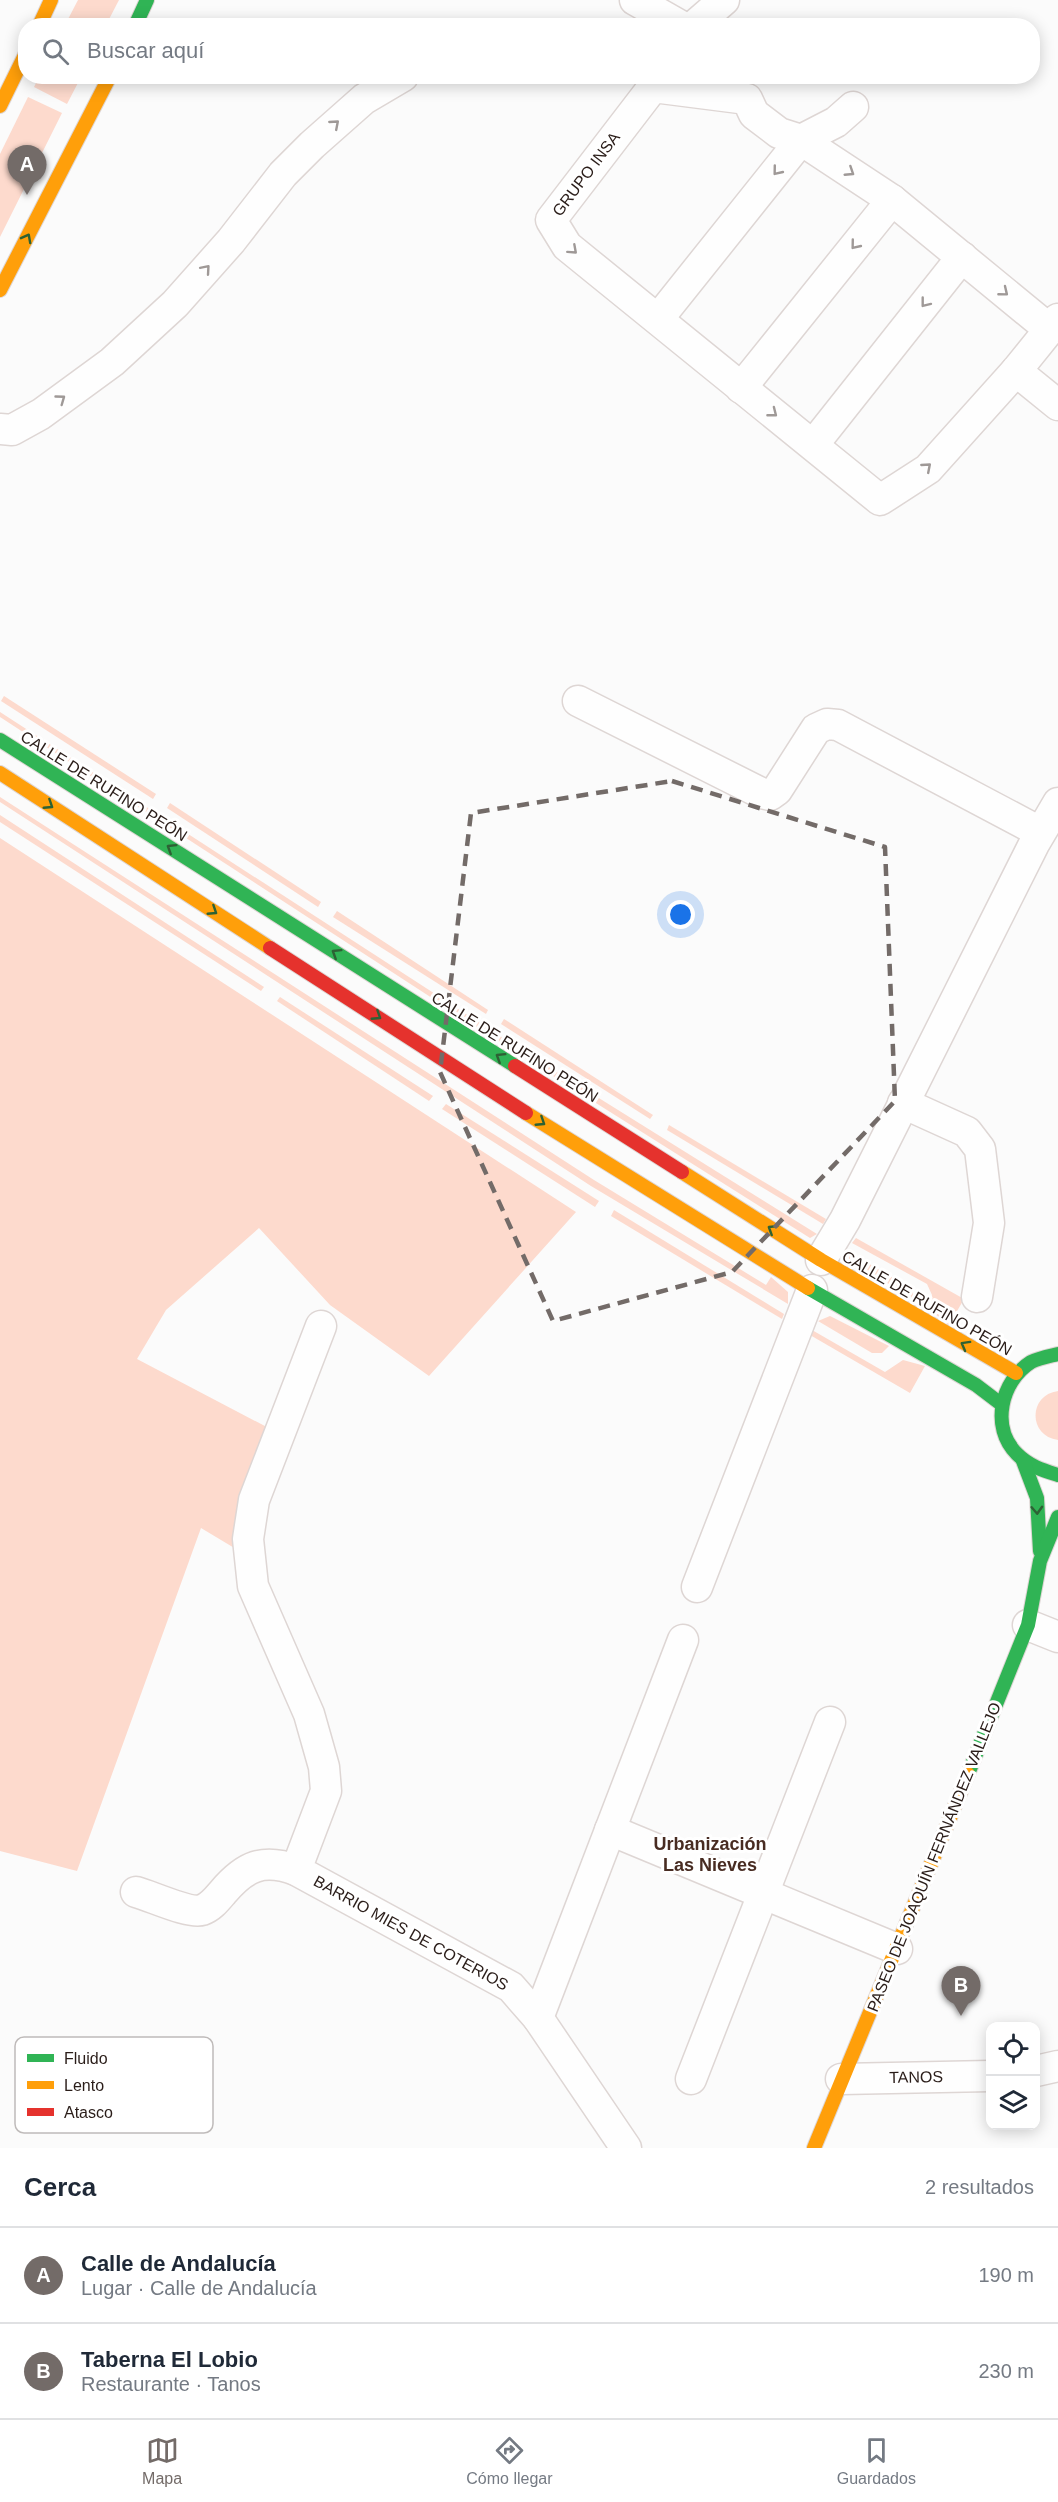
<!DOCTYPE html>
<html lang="es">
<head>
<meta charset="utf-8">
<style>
  :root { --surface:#fff; --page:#f2f2f3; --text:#1f2937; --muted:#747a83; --line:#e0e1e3; --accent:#736b68 }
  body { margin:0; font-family:Helvetica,sans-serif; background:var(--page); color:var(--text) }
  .controls { position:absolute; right:18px; bottom:18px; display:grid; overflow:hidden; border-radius:12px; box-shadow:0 3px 15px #0003 }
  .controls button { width:54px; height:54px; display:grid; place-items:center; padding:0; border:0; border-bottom:2px solid var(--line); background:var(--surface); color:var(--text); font:30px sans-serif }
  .you { position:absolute; left:681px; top:915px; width:21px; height:21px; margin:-15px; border:4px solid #fff; border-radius:50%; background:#1a73e8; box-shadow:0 0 0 9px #1a73e833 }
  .badge { display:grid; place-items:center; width:39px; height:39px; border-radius:50%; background:var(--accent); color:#fff; font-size:20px; font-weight:700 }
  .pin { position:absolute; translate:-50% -50px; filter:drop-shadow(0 2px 3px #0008) }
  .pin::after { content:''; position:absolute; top:32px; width:21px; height:18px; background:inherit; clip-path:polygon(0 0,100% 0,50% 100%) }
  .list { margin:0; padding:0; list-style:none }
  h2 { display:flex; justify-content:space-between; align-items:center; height:78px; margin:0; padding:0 24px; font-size:26px }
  h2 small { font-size:20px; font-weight:400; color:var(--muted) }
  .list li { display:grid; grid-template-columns:39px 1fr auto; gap:18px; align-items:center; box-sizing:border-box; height:96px; padding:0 24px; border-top:2px solid var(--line) }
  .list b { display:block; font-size:22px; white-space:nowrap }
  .list p { margin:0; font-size:20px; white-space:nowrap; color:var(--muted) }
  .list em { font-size:20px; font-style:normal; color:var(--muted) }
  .icon { flex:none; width:33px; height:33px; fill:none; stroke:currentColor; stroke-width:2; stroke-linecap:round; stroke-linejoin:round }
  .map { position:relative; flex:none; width:1058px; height:2148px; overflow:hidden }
  .search { position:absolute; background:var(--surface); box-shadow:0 3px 15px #0003; left:18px; right:18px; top:18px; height:66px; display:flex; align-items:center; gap:15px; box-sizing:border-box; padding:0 21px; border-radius:24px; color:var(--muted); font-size:22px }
  .sheet { height:270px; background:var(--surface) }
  nav { display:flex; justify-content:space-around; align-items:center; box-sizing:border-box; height:84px; border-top:2px solid var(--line); background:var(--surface); font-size:16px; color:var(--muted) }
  nav a { display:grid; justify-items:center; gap:3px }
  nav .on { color:var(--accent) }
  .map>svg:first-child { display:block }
  .green { fill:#fddacd }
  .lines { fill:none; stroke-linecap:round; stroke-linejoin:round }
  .street-casing { stroke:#ded6d4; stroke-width:33 }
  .fast-casing { stroke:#ded6d4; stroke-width:16 }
  .slow-casing { stroke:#ded6d4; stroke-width:16 }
  .jam-casing { stroke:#ded6d4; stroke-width:16 }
  .street { stroke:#fefefe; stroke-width:30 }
  .fast { stroke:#30b455; stroke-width:14 }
  .slow { stroke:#ff9f0a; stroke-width:14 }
  .jam { stroke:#e5322d; stroke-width:14 }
  .oneway { stroke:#9f9997 }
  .oneway2 { stroke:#2d6134 }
  .marked { fill:none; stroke:#736b68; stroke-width:4.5; stroke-dasharray:12 8; stroke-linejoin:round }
  .labels { text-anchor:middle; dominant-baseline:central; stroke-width:6; stroke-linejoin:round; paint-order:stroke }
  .street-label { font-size:16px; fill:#2a1d19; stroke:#fff }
  .neighbourhood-label { font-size:18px; font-weight:bold; fill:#482c22; stroke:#fff }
  .key { fill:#fff; stroke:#bfbbba; stroke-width:1.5 }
  .key-label { font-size:16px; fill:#2a1d19 }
</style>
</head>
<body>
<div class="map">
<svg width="1058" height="2148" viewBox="0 0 1058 2148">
  <rect width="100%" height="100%" fill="#fbfbfb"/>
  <!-- green -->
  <g class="green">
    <path d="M 78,0 L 119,0 L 106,25 L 65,25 Z"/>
    <path d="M 39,77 L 39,76 L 81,77 L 67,104 L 34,87 Z"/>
    <path d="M 28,97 L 62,113 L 0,237 L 0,154 Z"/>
    <path d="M 4,696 L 156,794 L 153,799 L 1,701 Z"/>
    <path d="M 0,712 L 517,1047 L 817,1234 L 810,1238 L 515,1052 L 0,717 Z"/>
    <path d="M 0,797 L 594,1180 L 766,1285 L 771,1277 L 788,1292 L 788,1304 L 591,1186 L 0,802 Z"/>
    <path d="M 170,803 L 321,902 L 318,907 L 167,808 Z"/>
    <path d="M 0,815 L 264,987 L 261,991 L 0,822 Z"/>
    <path d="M 0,838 L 576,1212 L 429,1376 L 330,1305 L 259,1228 L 166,1310 L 137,1359 L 280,1434 L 241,1552 L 201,1528 L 77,1871 L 0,1851 Z"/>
    <path d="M 337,911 L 488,1010 L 486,1014 L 333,917 Z"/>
    <path d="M 280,997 L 433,1096 L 429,1101 L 277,1001 Z"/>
    <path d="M 504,1019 L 653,1115 L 650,1119 L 501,1024 Z"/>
    <path d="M 446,1104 L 599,1201 L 595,1207 L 442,1109 Z"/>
    <path d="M 669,1125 L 826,1219 L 823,1224 L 667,1130 Z"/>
    <path d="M 614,1210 L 784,1314 L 782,1319 L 611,1216 Z"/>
    <path d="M 856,1238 L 964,1299 L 949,1325 L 930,1310 L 932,1295 L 927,1284 L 852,1243 Z"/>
    <path d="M 849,1252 L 912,1289 L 914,1299 L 849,1261 Z"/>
    <path d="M 830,1316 L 889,1346 L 882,1353 L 872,1353 L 818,1321 Z"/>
    <path d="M 812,1330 L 885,1372 L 903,1360 L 925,1366 L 910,1393 L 810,1335 Z"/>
    <path d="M 1058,1391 L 1058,1440 C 1028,1436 1028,1395 1058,1391 Z"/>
  </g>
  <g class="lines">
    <defs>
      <g id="street">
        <path d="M 635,0 L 681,26"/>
        <path d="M 694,26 L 724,0"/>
        <path d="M 658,319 L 801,140 L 836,122 L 853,107"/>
        <path d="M 1049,329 L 892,200 L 801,140 L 779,133 L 754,114 L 747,99 L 653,87 L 551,220 L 567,246 L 880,500 L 928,469 L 1016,371 L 1058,319"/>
        <path d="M 1016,371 L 1058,405"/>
        <path d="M 741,388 L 892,200"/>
        <path d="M 0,429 L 12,430 L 41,414 L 112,362 L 175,304 L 231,241 L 283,174 L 312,145 L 364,99 L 403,76"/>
        <path d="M 813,445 L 962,257"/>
        <path d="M 578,701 L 761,793 L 770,795 L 777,790 L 816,729 L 827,724 L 838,725 L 1040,832"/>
        <path d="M 903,1103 L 967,1132 L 980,1149 L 989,1223 L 977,1297"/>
        <path d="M 821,1260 L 845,1220 L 1034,844 L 1058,803"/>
        <path d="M 321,1326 L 254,1500 L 248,1539 L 253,1586 L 309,1714 L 324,1767 L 326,1791 L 296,1870 L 511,1987 L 538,2018 L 626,2148"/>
        <path d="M 697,1587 L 812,1290"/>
        <path d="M 1028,1625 L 1058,1637"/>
        <path d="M 610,1830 L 897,1949"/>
        <path d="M 136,1892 C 151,1896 189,1914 202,1910 C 211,1907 217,1899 223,1892 C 245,1866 263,1858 296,1870"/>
        <path d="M 538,2018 L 683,1640"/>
        <path d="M 1036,2071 L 1058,2066"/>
        <path d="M 691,2079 L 830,1722"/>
        <path d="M 841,2079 L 990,2076"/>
      </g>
      <g id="fast">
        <path d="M 135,26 L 147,0"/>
        <path d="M 0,740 L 515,1066"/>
        <path d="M 808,1288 L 976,1385 L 1001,1404"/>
        <path d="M 1058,1354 C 1050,1356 1039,1358 1031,1362 C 1001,1381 990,1427 1017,1454 C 1029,1466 1042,1470 1058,1475"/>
        <path d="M 1023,1461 L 1037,1498 L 1040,1551"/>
        <path d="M 968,1774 L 1028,1625 L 1040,1561 L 1058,1517"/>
      </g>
      <g id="slow">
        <path d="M 39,26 L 51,0"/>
        <path d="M 0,106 L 26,53"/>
        <path d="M 0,290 L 110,76"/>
        <path d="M 0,773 L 270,948"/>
        <path d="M 526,1113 L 808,1288"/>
        <path d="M 682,1172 L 821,1260 L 1016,1373"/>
        <path d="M 814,2148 L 968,1774"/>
      </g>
      <g id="jam">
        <path d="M 270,948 L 526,1113"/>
        <path d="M 515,1066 L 682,1172"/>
      </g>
    </defs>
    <!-- street casing -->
    <use href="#street" class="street-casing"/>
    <!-- fast casing -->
    <use href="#fast" class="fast-casing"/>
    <!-- slow casing -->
    <use href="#slow" class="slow-casing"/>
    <!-- jam casing -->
    <use href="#jam" class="jam-casing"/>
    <!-- street -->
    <use href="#street" class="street"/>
    <!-- fast -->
    <use href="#fast" class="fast"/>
    <!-- slow -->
    <use href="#slow" class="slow"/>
    <!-- jam -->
    <use href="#jam" class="jam"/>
  </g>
  <!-- one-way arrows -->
  <defs><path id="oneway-chevron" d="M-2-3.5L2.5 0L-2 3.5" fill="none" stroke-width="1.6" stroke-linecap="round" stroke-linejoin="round" transform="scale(1.5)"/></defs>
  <g class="oneway">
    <use href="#oneway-chevron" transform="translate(335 124) rotate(-41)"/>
    <use href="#oneway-chevron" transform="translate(777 171) rotate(129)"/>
    <use href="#oneway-chevron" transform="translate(850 172) rotate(33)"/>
    <use href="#oneway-chevron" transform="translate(855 245) rotate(129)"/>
    <use href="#oneway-chevron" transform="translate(573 250) rotate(42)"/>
    <use href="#oneway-chevron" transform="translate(206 269) rotate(-49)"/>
    <use href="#oneway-chevron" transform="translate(1004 292) rotate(39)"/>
    <use href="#oneway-chevron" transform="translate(925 303) rotate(128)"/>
    <use href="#oneway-chevron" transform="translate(61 399) rotate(-36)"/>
    <use href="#oneway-chevron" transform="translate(773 413) rotate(38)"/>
    <use href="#oneway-chevron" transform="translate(927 467) rotate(-41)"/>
  </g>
  <g class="oneway2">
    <use href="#oneway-chevron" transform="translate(27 238) rotate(-62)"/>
    <use href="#oneway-chevron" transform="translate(49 805) rotate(33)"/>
    <use href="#oneway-chevron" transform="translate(171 848) rotate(-148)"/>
    <use href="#oneway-chevron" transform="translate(213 911) rotate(33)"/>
    <use href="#oneway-chevron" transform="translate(336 953) rotate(-148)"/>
    <use href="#oneway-chevron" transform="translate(377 1016) rotate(33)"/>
    <use href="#oneway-chevron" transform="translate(500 1057) rotate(-148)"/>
    <use href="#oneway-chevron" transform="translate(541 1122) rotate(33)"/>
    <use href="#oneway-chevron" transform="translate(772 1229) rotate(-148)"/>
    <use href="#oneway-chevron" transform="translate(965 1345) rotate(-151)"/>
    <use href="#oneway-chevron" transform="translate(1037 1510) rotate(87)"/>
  </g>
  <!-- marked area -->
  <path class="marked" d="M 672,781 L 885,847 L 895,1101 L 732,1272 L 553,1321 L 440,1072 L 471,813 Z"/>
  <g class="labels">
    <!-- street labels -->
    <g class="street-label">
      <text transform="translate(586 174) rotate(-53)">GRUPO INSA</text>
      <text transform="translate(104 786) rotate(32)">CALLE DE RUFINO PEÓN</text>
      <text transform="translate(515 1047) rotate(32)">CALLE DE RUFINO PEÓN</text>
      <text transform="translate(927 1303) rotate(30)">CALLE DE RUFINO PEÓN</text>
      <text transform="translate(934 1857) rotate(-68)">PASEO DE JOAQUÍN FERNÁNDEZ VALLEJO</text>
      <text transform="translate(411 1933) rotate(29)">BARRIO MIES DE COTERIOS</text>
      <text transform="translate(916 2077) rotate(-1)">TANOS</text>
    </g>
    <!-- neighbourhood labels -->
    <g class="neighbourhood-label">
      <text x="710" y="1844">Urbanización<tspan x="710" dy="21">Las Nieves</tspan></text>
    </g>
  </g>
  <!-- legend -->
  <rect x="15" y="2037" width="198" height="96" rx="9" class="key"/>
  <rect x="27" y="2054" width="27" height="8" fill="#30b455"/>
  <rect x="27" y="2081" width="27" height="8" fill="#ff9f0a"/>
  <rect x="27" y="2108" width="27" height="8" fill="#e5322d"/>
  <g class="key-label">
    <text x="64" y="2064">Fluido</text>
    <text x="64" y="2091">Lento</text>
    <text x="64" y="2118">Atasco</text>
  </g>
</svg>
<div class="controls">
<button><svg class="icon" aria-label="locate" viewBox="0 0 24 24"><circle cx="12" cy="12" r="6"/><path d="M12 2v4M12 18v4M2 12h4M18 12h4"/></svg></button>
<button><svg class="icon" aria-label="layers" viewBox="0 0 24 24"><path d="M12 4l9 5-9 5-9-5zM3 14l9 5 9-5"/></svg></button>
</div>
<div class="you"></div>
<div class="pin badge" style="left:27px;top:195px">A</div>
<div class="pin badge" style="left:961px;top:2016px">B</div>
<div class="search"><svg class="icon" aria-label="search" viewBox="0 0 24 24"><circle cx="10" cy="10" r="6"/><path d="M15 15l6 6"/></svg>Buscar aquí</div>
</div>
<section class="sheet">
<h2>Cerca<small>2 resultados</small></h2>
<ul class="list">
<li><span class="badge">A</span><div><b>Calle de Andalucía</b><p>Lugar · Calle de Andalucía</p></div><em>190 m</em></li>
<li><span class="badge">B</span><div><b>Taberna El Lobio</b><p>Restaurante · Tanos</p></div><em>230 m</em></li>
</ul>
</section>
<nav>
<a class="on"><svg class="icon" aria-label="map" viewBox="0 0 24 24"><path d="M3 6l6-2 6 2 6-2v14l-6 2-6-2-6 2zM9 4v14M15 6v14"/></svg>Mapa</a>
<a><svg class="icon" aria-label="directions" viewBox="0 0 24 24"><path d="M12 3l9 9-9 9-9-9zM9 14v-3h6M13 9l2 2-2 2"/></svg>Cómo llegar</a>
<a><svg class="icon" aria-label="saved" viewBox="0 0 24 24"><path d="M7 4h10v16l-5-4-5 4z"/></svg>Guardados</a>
</nav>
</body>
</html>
